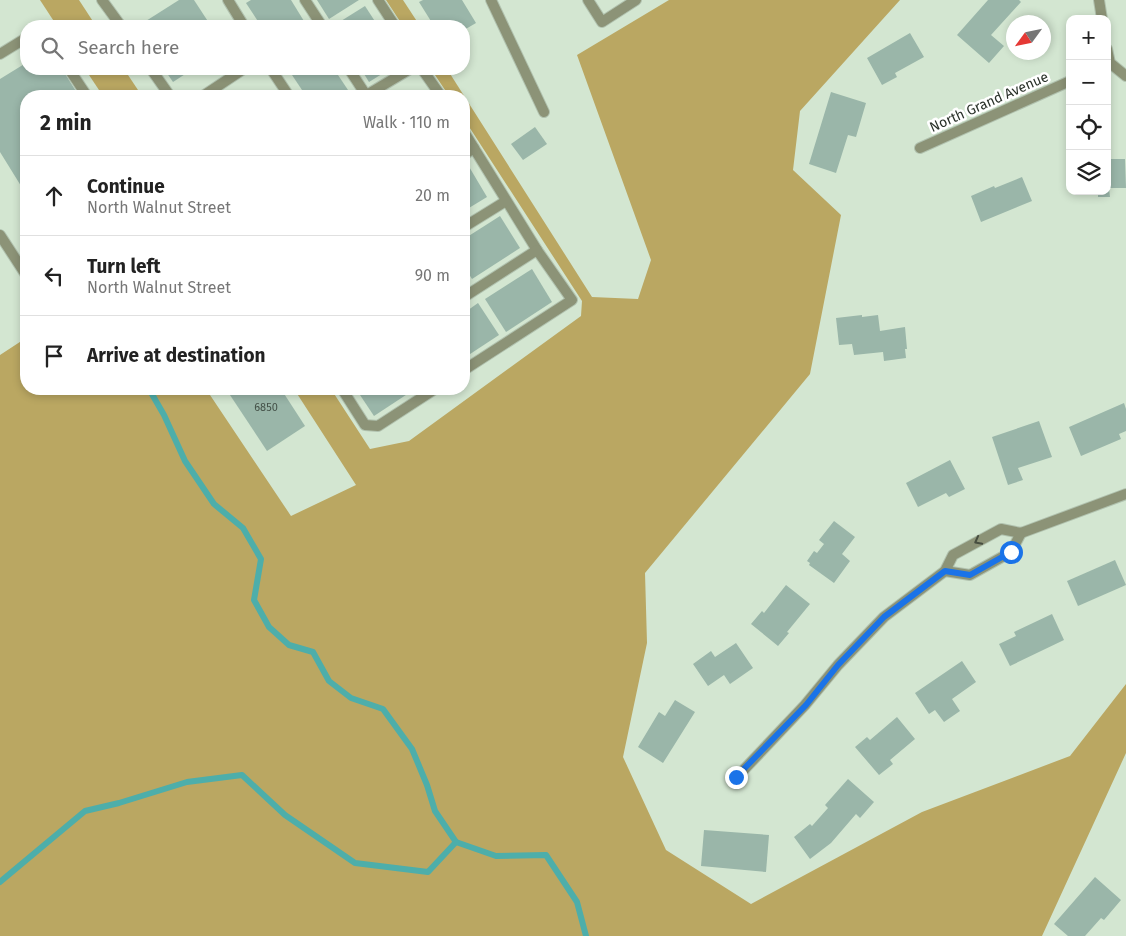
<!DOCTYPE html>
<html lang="en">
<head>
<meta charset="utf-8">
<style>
  :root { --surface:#fff; --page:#f6f6f6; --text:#222; --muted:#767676; --line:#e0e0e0 }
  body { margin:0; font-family:"Fira Sans",sans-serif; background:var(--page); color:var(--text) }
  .controls { position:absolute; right:15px; top:15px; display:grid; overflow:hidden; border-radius:10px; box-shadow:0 2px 8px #0003 }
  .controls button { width:45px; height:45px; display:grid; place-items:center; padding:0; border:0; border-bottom:1px solid var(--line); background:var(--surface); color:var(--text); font:25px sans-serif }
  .compass { position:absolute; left:1006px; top:15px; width:45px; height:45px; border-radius:50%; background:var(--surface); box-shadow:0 2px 8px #0003; rotate:237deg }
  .stop { position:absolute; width:15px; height:15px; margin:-11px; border:4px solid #1a73e8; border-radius:50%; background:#fff }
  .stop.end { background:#1a73e8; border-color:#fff; box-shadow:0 1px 5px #0008 }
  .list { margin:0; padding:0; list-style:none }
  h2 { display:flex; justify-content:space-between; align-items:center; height:65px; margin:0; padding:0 20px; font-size:21px }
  h2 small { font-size:16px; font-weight:400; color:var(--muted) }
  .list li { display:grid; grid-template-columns:32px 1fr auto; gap:15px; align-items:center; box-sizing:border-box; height:80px; padding:0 20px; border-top:1px solid var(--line) }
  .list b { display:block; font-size:19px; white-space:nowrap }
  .list p { margin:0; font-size:16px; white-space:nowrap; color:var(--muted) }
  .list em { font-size:16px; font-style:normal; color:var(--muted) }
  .icon { flex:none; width:28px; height:28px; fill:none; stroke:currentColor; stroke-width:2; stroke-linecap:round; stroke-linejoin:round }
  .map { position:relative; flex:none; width:1126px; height:936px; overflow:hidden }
  .search { position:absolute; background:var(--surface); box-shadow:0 2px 8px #0003; left:20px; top:20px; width:450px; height:55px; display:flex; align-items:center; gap:12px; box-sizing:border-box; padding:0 18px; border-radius:20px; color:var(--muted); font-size:19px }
  .panel { position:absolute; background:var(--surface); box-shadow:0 2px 8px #0003; left:20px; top:90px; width:450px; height:305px; border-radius:20px }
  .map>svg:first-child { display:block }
  .forest { fill:#baa762 }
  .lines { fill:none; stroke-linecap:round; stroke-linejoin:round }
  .stream { stroke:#4daeaa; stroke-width:6 }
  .building { fill:#9ab6a9 }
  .service-casing { stroke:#b1c2af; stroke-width:12 }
  .minor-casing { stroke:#b1c2af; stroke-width:12 }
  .service { stroke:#8c9377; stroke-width:10 }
  .minor { stroke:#8c9377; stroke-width:10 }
  .oneway { stroke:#474e40 }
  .route { stroke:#1a73e8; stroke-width:6 }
  .labels { text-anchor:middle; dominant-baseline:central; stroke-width:5; stroke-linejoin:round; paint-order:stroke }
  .number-label { font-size:11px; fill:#455249 }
  .street-label { font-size:14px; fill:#293129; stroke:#fff }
</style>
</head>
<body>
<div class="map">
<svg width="1126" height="936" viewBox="0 0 1126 936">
  <rect width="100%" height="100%" fill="#d3e6d1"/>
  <!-- forest -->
  <g class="forest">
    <path d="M 40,0 L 79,0 L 96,26 L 57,26 Z"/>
    <path d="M 386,0 L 403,0 L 420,26 L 403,26 Z"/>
    <path d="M 669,0 L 900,0 L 800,111 L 793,170 L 841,215 L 810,374 L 645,573 L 647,643 L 623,757 L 666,850 L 751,904 L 922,812 L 1070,756 L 1126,684 L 1126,753 L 1042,936 L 0,936 L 0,355 L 26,338 L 26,389 L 206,389 L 291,516 L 356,485 L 294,389 L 331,389 L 370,449 L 409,441 L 581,316 L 582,301 L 464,119 L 464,96 L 449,96 L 431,69 L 447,69 L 592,297 L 638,299 L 651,260 L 577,55 Z"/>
    <path d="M 85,69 L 124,69 L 142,96 L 103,96 Z"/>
  </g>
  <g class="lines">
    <!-- stream -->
    <g class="stream">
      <path d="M 149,389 L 164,415 L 185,461 L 214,504 L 243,528 L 261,559 L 254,600 L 269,627 L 289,645 L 313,652 L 329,681 L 351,698 L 383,709 L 412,749 L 427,785 L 435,811 L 456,842 L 496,856 L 546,855 L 577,902 L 586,936"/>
      <path d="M 0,882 L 85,811 L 119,803 L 187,782 L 242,775 L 285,815 L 355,863 L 428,872 L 456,842"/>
    </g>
  </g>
  <!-- building -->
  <g class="building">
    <path d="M 179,0 L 194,0 L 211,26 L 138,26 Z"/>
    <path d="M 251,0 L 291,0 L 307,26 L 261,26 L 246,3 Z"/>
    <path d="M 317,0 L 359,0 L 329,19 Z"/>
    <path d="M 423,0 L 462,0 L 476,23 L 464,30 L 464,26 L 434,26 L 419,2 Z"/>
    <path d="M 988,0 L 1019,0 L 1021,2 L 991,35 L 1004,46 L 989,63 L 957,35 Z"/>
    <path d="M 365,6 L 378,26 L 333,26 Z"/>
    <path d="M 910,33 L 924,57 L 895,73 L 897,77 L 882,85 L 867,58 Z"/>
    <path d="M 26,63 L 26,69 L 62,69 L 79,96 L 26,96 L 26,194 L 0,152 L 0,79 Z"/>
    <path d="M 164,69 L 193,69 L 173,82 Z"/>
    <path d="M 288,69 L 334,69 L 350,93 L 345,96 L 306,96 Z"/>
    <path d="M 361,69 L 390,69 L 369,82 Z"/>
    <path d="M 831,92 L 866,103 L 856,137 L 848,135 L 836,173 L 809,164 Z"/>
    <path d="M 535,127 L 547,144 L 523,160 L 511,144 Z"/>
    <rect x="1067" y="159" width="3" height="29"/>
    <path d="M 1107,159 L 1125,159 L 1126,188 L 1109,188 L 1110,197 L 1098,197 L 1098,191 L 1107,191 Z"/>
    <path d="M 468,165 L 487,197 L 464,211 L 464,168 Z"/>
    <path d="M 1022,177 L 1032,201 L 981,222 L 971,196 L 994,186 L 995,188 Z"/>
    <path d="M 500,216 L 520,248 L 472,279 L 464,266 L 464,239 Z"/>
    <path d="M 532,269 L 552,302 L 506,332 L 485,299 Z"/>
    <path d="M 478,303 L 499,335 L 464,358 L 464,313 Z"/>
    <path d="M 862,315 L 862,317 L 878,315 L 880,331 L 905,327 L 907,349 L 905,349 L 906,358 L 884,361 L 883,352 L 854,355 L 852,344 L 839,345 L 836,318 Z"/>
    <path d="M 226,389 L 281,389 L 305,426 L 267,451 Z"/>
    <path d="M 356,389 L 415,389 L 374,416 Z"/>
    <path d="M 1124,403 L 1126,409 L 1126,431 L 1119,434 L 1121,439 L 1081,456 L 1069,427 Z"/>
    <path d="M 1039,421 L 1052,457 L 1018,468 L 1023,480 L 1008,485 L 992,437 Z"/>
    <path d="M 950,460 L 965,489 L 949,497 L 946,493 L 918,507 L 906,483 Z"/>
    <path d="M 834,521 L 855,537 L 842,554 L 850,561 L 834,583 L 809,565 L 810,563 L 807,561 L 814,551 L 817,553 L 824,544 L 819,540 Z"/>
    <path d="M 1115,560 L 1126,585 L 1078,606 L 1067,581 Z"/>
    <path d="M 786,585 L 810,604 L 787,632 L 789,633 L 778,646 L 751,624 L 762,611 L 764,613 Z"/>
    <path d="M 1052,614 L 1064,640 L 1010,666 L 999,644 L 1016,636 L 1014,632 Z"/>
    <path d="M 736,643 L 753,668 L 730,684 L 724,675 L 708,686 L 693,664 L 711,651 L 715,657 Z"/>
    <path d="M 962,661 L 976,682 L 952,699 L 960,711 L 944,722 L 935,710 L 929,714 L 915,693 Z"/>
    <path d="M 675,700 L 695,712 L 663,763 L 638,747 L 659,712 L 665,716 Z"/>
    <path d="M 897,717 L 915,739 L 890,760 L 893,764 L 879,775 L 855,747 L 867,737 L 870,740 Z"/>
    <path d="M 848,779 L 874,802 L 860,818 L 856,814 L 831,843 L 810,859 L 794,837 L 810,824 L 812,826 L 828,808 L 825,805 Z"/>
    <path d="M 704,830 L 769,835 L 766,872 L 701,866 Z"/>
    <path d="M 1095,877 L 1121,900 L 1104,920 L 1101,918 L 1085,936 L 1068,936 L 1054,924 Z"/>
  </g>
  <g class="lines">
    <defs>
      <g id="service">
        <path d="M 102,0 L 121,26"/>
        <path d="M 228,0 L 244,26"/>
        <path d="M 305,0 L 322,26"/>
        <path d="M 378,0 L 395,26"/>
        <path d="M 491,0 L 544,112"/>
        <path d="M 588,0 L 602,22 L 636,0"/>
        <path d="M 0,54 L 26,38"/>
        <path d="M 69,69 L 87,96"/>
        <path d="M 151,69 L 170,96"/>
        <path d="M 271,69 L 289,96"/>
        <path d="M 349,69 L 366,95"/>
        <path d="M 422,69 L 441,96"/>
        <path d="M 203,96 L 242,70"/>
        <path d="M 365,96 L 410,69"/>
        <path d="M 464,132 L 537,250 L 572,300 L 464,370"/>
        <path d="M 464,155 L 474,148"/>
        <path d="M 464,227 L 506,201"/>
        <path d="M 0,235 L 26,275"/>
        <path d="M 464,297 L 537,250"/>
        <path d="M 342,389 L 365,425 L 378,426 L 435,389"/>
      </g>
      <g id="minor">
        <path d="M 1099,0 L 1102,19"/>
        <path d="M 1107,49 L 1110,63 L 1126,76"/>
        <path d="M 920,148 L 1070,81"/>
        <path d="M 945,571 L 970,575 L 1011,552 L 1021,533"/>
        <path d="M 737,777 L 805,705 L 838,665 L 884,617 L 945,571 L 953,555 L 1001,529 L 1021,533 L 1126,494"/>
      </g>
    </defs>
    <!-- service casing -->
    <use href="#service" class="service-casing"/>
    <!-- minor casing -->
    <use href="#minor" class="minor-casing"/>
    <!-- service -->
    <use href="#service" class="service"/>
    <!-- minor -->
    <use href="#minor" class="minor"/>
  </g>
  <!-- one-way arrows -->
  <defs><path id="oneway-chevron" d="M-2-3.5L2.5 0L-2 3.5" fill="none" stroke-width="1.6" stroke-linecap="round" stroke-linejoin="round" transform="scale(1.25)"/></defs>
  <use class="oneway" href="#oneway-chevron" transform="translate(978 541) rotate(152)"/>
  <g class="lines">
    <!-- route -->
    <path class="route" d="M 736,777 L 806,705 L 838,665 L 884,617 L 945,571 L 970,575 L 1011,552"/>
  </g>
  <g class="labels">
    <!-- number labels -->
    <g class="number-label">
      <text x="266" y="407">6850</text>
    </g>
    <!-- street labels -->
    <g class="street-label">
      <text transform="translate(989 102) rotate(-24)">North Grand Avenue</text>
    </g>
  </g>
</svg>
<div class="controls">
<button>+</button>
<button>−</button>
<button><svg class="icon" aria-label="locate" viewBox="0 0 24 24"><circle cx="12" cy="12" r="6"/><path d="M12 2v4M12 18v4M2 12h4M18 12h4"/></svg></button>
<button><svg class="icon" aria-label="layers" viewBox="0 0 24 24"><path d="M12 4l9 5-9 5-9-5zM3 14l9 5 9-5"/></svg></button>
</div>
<svg class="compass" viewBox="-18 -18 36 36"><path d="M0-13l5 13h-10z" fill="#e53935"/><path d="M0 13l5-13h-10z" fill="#767676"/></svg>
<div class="stop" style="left:1011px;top:552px"></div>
<div class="stop end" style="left:736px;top:777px"></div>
<div class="search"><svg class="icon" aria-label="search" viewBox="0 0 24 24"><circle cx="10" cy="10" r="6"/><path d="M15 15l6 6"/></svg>Search here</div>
<section class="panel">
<h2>2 min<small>Walk · 110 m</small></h2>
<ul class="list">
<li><svg class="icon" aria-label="ahead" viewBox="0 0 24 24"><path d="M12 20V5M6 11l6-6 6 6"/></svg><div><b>Continue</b><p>North Walnut Street</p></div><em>20 m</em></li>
<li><svg class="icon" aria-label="left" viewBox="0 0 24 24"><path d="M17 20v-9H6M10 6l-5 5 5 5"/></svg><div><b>Turn left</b><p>North Walnut Street</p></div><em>90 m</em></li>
<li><svg class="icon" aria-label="arrive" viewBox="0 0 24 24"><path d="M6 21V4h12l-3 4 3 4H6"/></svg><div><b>Arrive at destination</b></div></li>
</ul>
</section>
</div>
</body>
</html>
